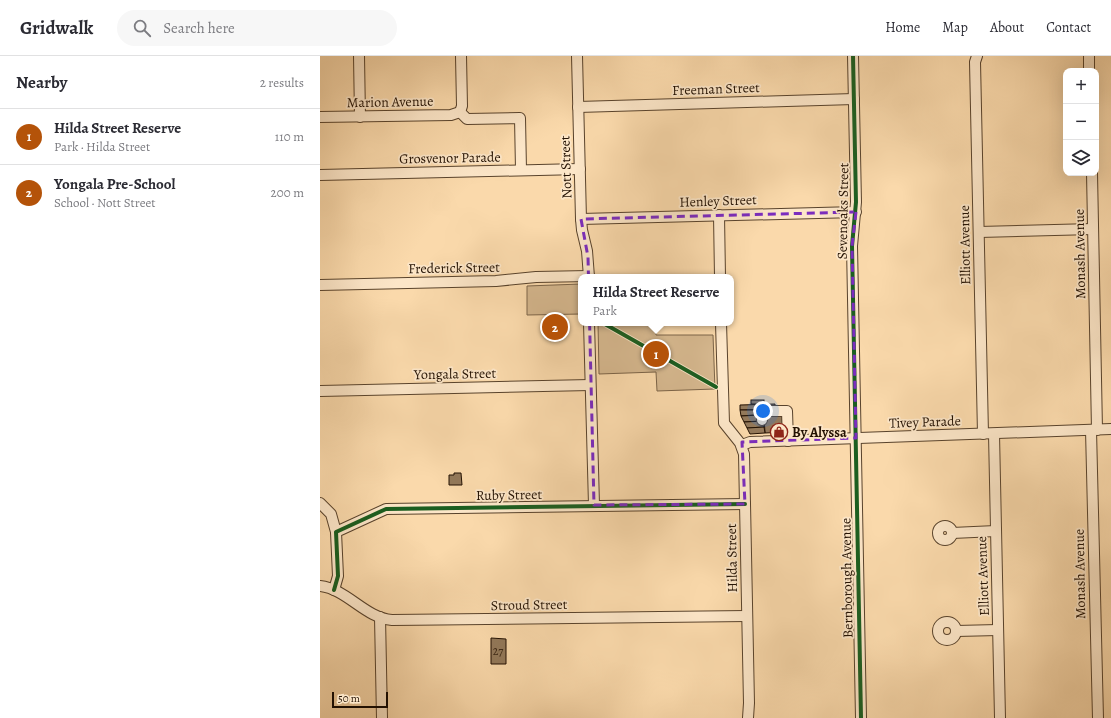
<!DOCTYPE html>
<html lang="en">
<head>
<meta charset="utf-8">
<style>
  :root { --surface:#fff; --page:#f7f7f7; --text:#2b2b33; --muted:#7c7c81; --line:#e1e1e2; --accent:#b45309 }
  body { margin:0; font-family:Alegreya,serif; background:var(--page); color:var(--text) }
  .controls { position:absolute; right:12px; top:12px; display:grid; overflow:hidden; border-radius:8px; box-shadow:0 4px 16px #0002 }
  .controls button { width:36px; height:36px; display:grid; place-items:center; padding:0; border:0; border-bottom:1px solid var(--line); background:var(--surface); color:var(--text); font:20px sans-serif }
  .scale { position:absolute; left:12px; bottom:10px; width:56px; box-sizing:border-box; padding-left:4px; border:2px solid #231102; border-top:0; font-size:11px; line-height:14px; white-space:nowrap; color:#231102; -webkit-text-stroke:3px #fce6c8; paint-order:stroke }
  .you { position:absolute; left:443px; top:355px; width:14px; height:14px; margin:-10px; border:3px solid #fff; border-radius:50%; background:#1a73e8; box-shadow:0 0 0 6px #1a73e833 }
  .badge { display:grid; place-items:center; width:26px; height:26px; border-radius:50%; background:var(--accent); color:#fff; font-size:13px; font-weight:700 }
  .pin { position:absolute; translate:-50% -50%; border:2px solid #fff; box-shadow:0 1px 4px #0006 }
  .popup { position:absolute; left:258px; top:218px; width:156px; height:52px; box-sizing:border-box; display:grid; place-content:center; border-radius:8px; background:var(--surface); filter:drop-shadow(0 1px 3px #0005); font-size:13px; white-space:nowrap; color:var(--muted) }
  .popup b { font-size:15px; color:var(--text) }
  .popup::after { content:''; position:absolute; left:50%; top:100%; margin-left:-8px; border:8px solid transparent; border-top-color:var(--surface) }
  .list { margin:0; padding:0; list-style:none }
  h2 { display:flex; justify-content:space-between; align-items:center; height:52px; margin:0; padding:0 16px; font-size:17px }
  h2 small { font-size:13px; font-weight:400; color:var(--muted) }
  .list li { display:grid; grid-template-columns:26px 1fr auto; gap:12px; align-items:center; box-sizing:border-box; height:56px; padding:0 16px; border-top:1px solid var(--line) }
  .list b { display:block; font-size:15px; white-space:nowrap }
  .list p { margin:0; font-size:13px; white-space:nowrap; color:var(--muted) }
  .list em { font-size:13px; font-style:normal; color:var(--muted) }
  .icon { flex:none; width:22px; height:22px; fill:none; stroke:currentColor; stroke-width:2; stroke-linecap:round; stroke-linejoin:round }
  .map { position:relative; flex:none; width:791px; height:662px; overflow:hidden }
  header { display:flex; align-items:center; gap:24px; box-sizing:border-box; height:56px; padding:0 20px; background:var(--surface); border-bottom:1px solid var(--line) }
  header strong { font-size:19px }
  nav { display:flex; gap:22px; margin-inline-start:auto; font-size:14px }
  .search { width:280px; height:36px; background:var(--page); display:flex; align-items:center; gap:10px; box-sizing:border-box; padding:0 14px; border-radius:22px; color:var(--muted); font-size:15px }
  main { display:flex }
  aside { flex:1; background:var(--surface) }
  .map>svg:first-child { display:block }
  .green { fill:#d5b78e; stroke:#7c6448 }
  .building { fill:#93795a; stroke:#231102 }
  .lines { fill:none; stroke-linecap:round; stroke-linejoin:round }
  .minor-casing { stroke:#59432c; stroke-width:12 }
  .minor { stroke:#fce6c8; stroke-width:10 }
  .cycleway-casing { stroke:#fce6c8; stroke-width:6 }
  .cycleway { stroke:#1b5e20; stroke-width:4 }
  .marked { fill:none; stroke:#7b2cbf; stroke-width:3; stroke-dasharray:8 5; stroke-linejoin:round }
  .labels { text-anchor:middle; dominant-baseline:central; stroke-width:3.5; stroke-linejoin:round; paint-order:stroke }
  .number-label { font-size:12px; fill:#3f2b18 }
  .street-label { font-size:14px; fill:#231102; stroke:#fce6c8 }
  .poi-label { font-size:14px; font-weight:bold; fill:#231102; stroke:#fce6c8; text-anchor:start }
</style>
</head>
<body>
<header>
<strong>Gridwalk</strong>
<div class="search"><svg class="icon" aria-label="search" viewBox="0 0 24 24"><circle cx="10" cy="10" r="6"/><path d="M15 15l6 6"/></svg>Search here</div>
<nav><a>Home</a><a>Map</a><a>About</a><a>Contact</a></nav>
</header>
<main>
<aside>
<h2>Nearby<small>2 results</small></h2>
<ul class="list">
<li><span class="badge">1</span><div><b>Hilda Street Reserve</b><p>Park · Hilda Street</p></div><em>110 m</em></li>
<li><span class="badge">2</span><div><b>Yongala Pre-School</b><p>School · Nott Street</p></div><em>200 m</em></li>
</ul>
</aside>
<div class="map">
<svg width="791" height="662" viewBox="0 0 791 662">
  <rect width="100%" height="100%" fill="#fad9ab"/>
  <filter id="stains"><feTurbulence type="fractalNoise" baseFrequency=".005" numOctaves="4"/><feColorMatrix values="0 0 0 0 .2 0 0 0 0 .09 0 0 0 0 .02 0 0 0 .5 -.17"/></filter>
  <radialGradient id="worn" r=".72"><stop offset=".6" stop-color="#630" stop-opacity="0"/><stop offset="1" stop-color="#630" stop-opacity=".3"/></radialGradient>
  <!-- green -->
  <g class="green">
    <path d="M 261,228 L 261,258 L 207,259 L 207,230 Z"/>
    <path d="M 278,267 L 335,267 L 336,279 L 393,279 L 395,333 L 337,335 L 336,316 L 279,318 Z"/>
  </g>
  <!-- building -->
  <g class="building">
    <rect x="431" y="344" width="13" height="4"/>
    <path d="M 455,348 L 455,353 L 420,354 L 420,349 Z"/>
    <path d="M 420,354 L 434,354 L 434,359 L 421,360 Z"/>
    <path d="M 447,358 L 466,360 L 466,376 L 445,377 L 444,361 Z"/>
    <path d="M 440,359 L 440,365 L 424,366 L 421,360 Z"/>
    <path d="M 444,365 L 444,371 L 427,372 L 424,366 Z"/>
    <path d="M 444,371 L 445,377 L 430,378 L 427,372 Z"/>
    <path d="M 134,417 L 141,417 L 142,429 L 129,429 L 129,419 L 134,419 Z"/>
    <path d="M 171,582 L 186,583 L 186,608 L 171,608 Z"/>
  </g>
  <g class="lines">
    <defs>
      <g id="minor">
        <path d="M 39,0 L 40,61"/>
        <path d="M 257,0 L 261,163 L 262,174 L 267,195 L 269,221"/>
        <path d="M 533,0 L 536,146 L 532,190 L 541,662"/>
        <path d="M 657,0 L 655,6 L 663,378"/>
        <path d="M 769,0 L 769,15"/>
        <path d="M 258,51 L 534,43"/>
        <path d="M 140,56 L 147,63 L 200,62 L 201,114"/>
        <path d="M 140,56 L 142,50 L 141,0"/>
        <path d="M 0,61 L 131,59 L 140,56"/>
        <path d="M 772,117 L 777,374"/>
        <path d="M 0,119 L 260,113"/>
        <path d="M 399,159 L 400,221"/>
        <path d="M 261,163 L 536,156"/>
        <path d="M 659,176 L 773,173"/>
        <path d="M 0,229 L 176,225 L 216,221 L 269,220"/>
        <path d="M 269,267 L 274,449"/>
        <path d="M 401,267 L 404,367 L 420,387 L 424,398 L 429,647 L 428,662"/>
        <path d="M 0,335 L 270,329"/>
        <path d="M 442,364 L 442,355 L 467,355 L 468,385"/>
        <path d="M 771,374 L 778,662"/>
        <path d="M 674,378 L 680,662"/>
        <path d="M 422,389 L 430,386 L 791,373"/>
        <path d="M 0,447 L 11,458 L 16,476"/>
        <circle cx="625" cy="477" r="7"/>
        <path d="M 632,477 L 676,475"/>
        <path d="M 0,530 C 27,533 45,562 72,564 L 427,560"/>
        <path d="M 14,534 L 18,520 L 16,476 L 66,453 L 425,448"/>
        <path d="M 60,561 L 62,662"/>
        <circle cx="627" cy="575" r="9"/>
        <path d="M 636,575 L 678,574"/>
      </g>
    </defs>
    <!-- minor casing -->
    <use href="#minor" class="minor-casing"/>
    <!-- minor -->
    <use href="#minor" class="minor"/>
    <defs>
      <g id="cycleway">
        <path d="M 533,0 L 536,146 L 532,190 L 541,662"/>
        <path d="M 283,267 L 396,331"/>
        <path d="M 14,534 L 18,520 L 16,476 L 66,453 L 425,448"/>
      </g>
    </defs>
    <!-- cycleway casing -->
    <use href="#cycleway" class="cycleway-casing"/>
    <!-- cycleway -->
    <use href="#cycleway" class="cycleway"/>
  </g>
  <!-- marked area -->
  <path class="marked" d="M 536,156 L 532,190 L 536,382 L 422,386 L 425,448 L 274,449 L 268,201 L 261,163 Z"/>
  <!-- icons -->
  <defs>
    <symbol id="shop-ring" viewBox="-11 -11 22 22"><circle r="9.5" fill="#fce6c8" stroke="#8f2418" stroke-width="1.5"/><path d="M-5-2.5h2.3a2.7 3.5 0 0 1 5.4 0H5L5.5 6h-11ZM-1.5-2.5h3a1.5 2.3 0 0 0-3 0Z" fill="#8f2418"/></symbol>
  </defs>
  <g fill-rule="evenodd">
    <use href="#shop-ring" x="449" y="366" width="20" height="20"/>
  </g>
  <g class="labels">
    <!-- number labels -->
    <g class="number-label">
      <text x="178" y="595">27</text>
    </g>
    <!-- street labels -->
    <g class="street-label">
      <text transform="translate(396 33) rotate(-2)">Freeman Street</text>
      <text transform="translate(70 46) rotate(-1)">Marion Avenue</text>
      <text transform="translate(130 102) rotate(-1)">Grosvenor Parade</text>
      <text transform="translate(246 111) rotate(-92)">Nott Street</text>
      <text transform="translate(398 145) rotate(-2)">Henley Street</text>
      <text transform="translate(523 155) rotate(-89)">Sevenoaks Street</text>
      <text transform="translate(645 189) rotate(-91)">Elliott Avenue</text>
      <text transform="translate(760 198) rotate(-91)">Monash Avenue</text>
      <text transform="translate(134 212) rotate(-1)">Frederick Street</text>
      <text transform="translate(135 318) rotate(-1)">Yongala Street</text>
      <text transform="translate(605 366) rotate(-2)">Tivey Parade</text>
      <text transform="translate(189 439) rotate(-1)">Ruby Street</text>
      <text transform="translate(412 502) rotate(-91)">Hilda Street</text>
      <text transform="translate(760 518) rotate(-91)">Monash Avenue</text>
      <text transform="translate(663 520) rotate(-92)">Elliott Avenue</text>
      <text transform="translate(527 522) rotate(-91)">Bernborough Avenue</text>
      <text transform="translate(209 549) rotate(-1)">Stroud Street</text>
    </g>
    <!-- poi labels -->
    <g class="poi-label">
      <text x="472" y="376">By Alyssa</text>
    </g>
  </g>
  <rect width="100%" height="100%" filter="url(#stains)"/>
  <rect width="100%" height="100%" fill="url(#worn)"/>
</svg>
<div class="controls">
<button>+</button>
<button>−</button>
<button><svg class="icon" aria-label="layers" viewBox="0 0 24 24"><path d="M12 4l9 5-9 5-9-5zM3 14l9 5 9-5"/></svg></button>
</div>
<div class="scale">50 m</div>
<div class="you"></div>
<div class="pin badge" style="left:336px;top:298px">1</div>
<div class="popup"><b>Hilda Street Reserve</b>Park</div>
<div class="pin badge" style="left:235px;top:271px">2</div>
</div>
</main>
</body>
</html>
